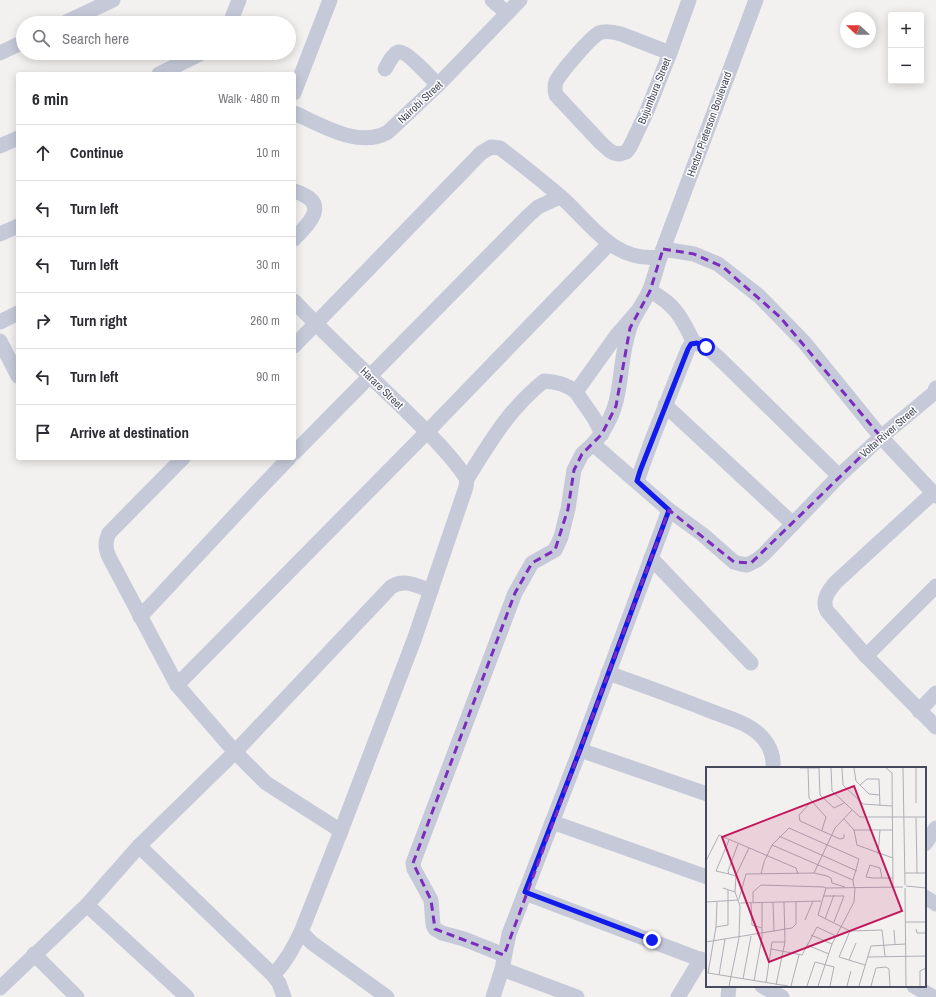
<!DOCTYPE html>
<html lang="en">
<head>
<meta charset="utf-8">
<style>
  :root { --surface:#fff; --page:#f2f2f3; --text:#2b2b33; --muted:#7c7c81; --line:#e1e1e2 }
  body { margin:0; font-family:"Archivo Narrow",sans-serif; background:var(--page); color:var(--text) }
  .controls { position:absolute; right:12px; top:12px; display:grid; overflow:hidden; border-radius:4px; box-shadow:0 2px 10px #0003 }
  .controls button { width:36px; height:36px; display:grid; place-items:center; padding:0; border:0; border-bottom:1px solid var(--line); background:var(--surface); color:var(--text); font:20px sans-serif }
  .compass { position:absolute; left:840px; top:12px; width:36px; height:36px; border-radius:50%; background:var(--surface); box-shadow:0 2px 10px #0003; rotate:291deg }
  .stop { position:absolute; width:12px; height:12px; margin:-9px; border:3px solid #111beb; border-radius:50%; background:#fff }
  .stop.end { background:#111beb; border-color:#fff; box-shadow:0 1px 4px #0008 }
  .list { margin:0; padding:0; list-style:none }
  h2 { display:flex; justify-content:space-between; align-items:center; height:52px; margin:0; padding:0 16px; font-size:17px }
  h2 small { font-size:13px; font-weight:400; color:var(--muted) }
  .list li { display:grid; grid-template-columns:26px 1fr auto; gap:12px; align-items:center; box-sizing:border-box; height:56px; padding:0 16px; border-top:1px solid var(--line) }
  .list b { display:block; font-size:15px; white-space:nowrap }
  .list em { font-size:13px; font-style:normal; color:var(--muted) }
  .icon { flex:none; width:22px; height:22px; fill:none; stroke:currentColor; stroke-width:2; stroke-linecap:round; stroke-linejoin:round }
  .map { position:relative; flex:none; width:936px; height:997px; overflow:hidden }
  .search { position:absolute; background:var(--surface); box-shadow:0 2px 10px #0003; left:16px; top:16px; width:280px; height:44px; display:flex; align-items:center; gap:10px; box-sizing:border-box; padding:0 14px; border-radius:22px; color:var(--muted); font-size:15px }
  .panel { position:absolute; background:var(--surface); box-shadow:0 2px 10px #0003; left:16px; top:72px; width:280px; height:388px; border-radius:4px }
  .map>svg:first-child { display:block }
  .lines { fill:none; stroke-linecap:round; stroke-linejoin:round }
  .minor { stroke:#c6c9d8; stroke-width:15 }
  .route { stroke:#111beb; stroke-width:5 }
  .marked { fill:none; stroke:#7b2cbf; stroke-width:3; stroke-dasharray:8 5; stroke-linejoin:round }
  .labels { text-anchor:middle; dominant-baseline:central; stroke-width:3; stroke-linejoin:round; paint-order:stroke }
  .street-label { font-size:11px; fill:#474a5e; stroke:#fff }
  .inset-road { fill:none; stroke:#aeaeb6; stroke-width:1 }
  .view { fill:#c2185b; fill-opacity:0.15; stroke:#c2185b; stroke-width:2 }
  .inset-edge { fill:none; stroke:#474a5e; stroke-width:2 }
</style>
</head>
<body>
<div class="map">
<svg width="936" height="997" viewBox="0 0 936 997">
  <rect width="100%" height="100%" fill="#f2f1f0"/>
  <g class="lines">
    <!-- minor -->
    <g class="minor">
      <path d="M 492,0 L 507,13"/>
      <path d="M 64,23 L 113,0"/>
      <path d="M 230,23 L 239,0"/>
      <path d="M 0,53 L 23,42"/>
      <path d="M 670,53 L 621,34 C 614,32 606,30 599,33 C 591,37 559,74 556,82 C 554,87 555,91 556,95 L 601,143 L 610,151 L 614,153 L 620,154 L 626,152 L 630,147 L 647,111 L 670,53 L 689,0"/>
      <path d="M 385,69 C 388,64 393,53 399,52 C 407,51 432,79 438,85"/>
      <path d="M 159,74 L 202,53"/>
      <path d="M 294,93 L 330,0"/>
      <path d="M 294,113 C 322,125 359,149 388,132 L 438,85 L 520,0"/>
      <path d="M 0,146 L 18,138"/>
      <path d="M 294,191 C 330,202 312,221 294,239"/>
      <path d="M 0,234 L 18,226"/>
      <path d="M 663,249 L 694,254 L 718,264 L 759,296 L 804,342 L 881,437 L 936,496"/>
      <path d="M 650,291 C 675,304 682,318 694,343"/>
      <path d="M 294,301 C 328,337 363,370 399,404 C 423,428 448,451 467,479"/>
      <path d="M 0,322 L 18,313"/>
      <path d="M 0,341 L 18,376"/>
      <path d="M 294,346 L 481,153 L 491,147 L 500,148 C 520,163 541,180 560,196 C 591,223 613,263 660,257"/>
      <path d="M 576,392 L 594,418 L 602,434"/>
      <path d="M 665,405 L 793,524"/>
      <path d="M 593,444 C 628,405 615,371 630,327 C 635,313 645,302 650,289 C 655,276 658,262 663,249 L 756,0"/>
      <path d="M 294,453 L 528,216 L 538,207 L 560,197"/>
      <path d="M 183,458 L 109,533 C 105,542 105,548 109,557 L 177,685 L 235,752 L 266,783 L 341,831"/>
      <path d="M 637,481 L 653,437 L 688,349 L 691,344 C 703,341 714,354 722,361 L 839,476"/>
      <path d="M 933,493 L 836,582 C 829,590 821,600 827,611 L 866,656 L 936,727"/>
      <path d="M 651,558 L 751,663"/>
      <path d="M 140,617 L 251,498 L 289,458"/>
      <path d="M 866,656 L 936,586"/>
      <path d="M 608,673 C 642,685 675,697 708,710 C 725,717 747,722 760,735 C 769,744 774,756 773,768"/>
      <path d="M 177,685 L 427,432 L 609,244"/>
      <path d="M 919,711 L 936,693"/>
      <path d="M 580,750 L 707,794"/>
      <path d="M 552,822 L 707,877"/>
      <path d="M 925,844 L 936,828"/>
      <path d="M 139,846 L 273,975 L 279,983 L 284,997"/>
      <path d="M 525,893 L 707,962"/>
      <path d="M 925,897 L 936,904"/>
      <path d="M 87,905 L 187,997"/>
      <path d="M 34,954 L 77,997"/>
      <path d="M 504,955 L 464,939 L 442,933 L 435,929 L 433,925 L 431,900 L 414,869 L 413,863 L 515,593 L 532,563 L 555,550 L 561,537 L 568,509 L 574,470 L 582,454 L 593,444 L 669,510 L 702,534 L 734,562 L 741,564 L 747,565 L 757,560 L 764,554 L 839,476 L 881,437 L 934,393 L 936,388"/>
      <path d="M 502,969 L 577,997"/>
      <path d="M 273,975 C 286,962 293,948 301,932"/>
      <path d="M 762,986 L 782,997"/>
      <path d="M 914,986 L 933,997"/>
      <path d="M 0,988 L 87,905 L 139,846 L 235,752 L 391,587 C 404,578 417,586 431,591"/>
      <path d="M 387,997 L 312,943 L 301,932 L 341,831 L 414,640 L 466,487 L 467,479 C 490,442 509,409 544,381 C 557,382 566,384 576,392 L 616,336 L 637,312"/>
      <path d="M 493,997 L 502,969 L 509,934 L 580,750 L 669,510"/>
      <path d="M 678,997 L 701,959"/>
      <path d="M 728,997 L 729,986"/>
    </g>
  </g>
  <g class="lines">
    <!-- route -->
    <path class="route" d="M 652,940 L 525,892 L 580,750 L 669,510 L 637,481 L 640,471 L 688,349 L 691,344 L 697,343 L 706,347"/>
  </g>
  <!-- marked area -->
  <path class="marked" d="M 663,249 L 694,254 L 723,267 L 780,317 L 881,437 L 751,563 L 734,562 L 669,510 L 504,955 L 435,929 L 431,900 L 413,863 L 515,593 L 532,563 L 555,550 L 568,509 L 574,470 L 582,454 L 602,434 L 616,406 L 630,328 L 650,291 Z"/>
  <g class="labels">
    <!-- street labels -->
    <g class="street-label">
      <text transform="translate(654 91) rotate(-68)">Bujumbura Street</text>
      <text transform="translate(420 102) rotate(-43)">Nairobi Street</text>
      <text transform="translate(709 124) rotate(-70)">Hector Pieterson Boulevard</text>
      <text transform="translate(382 388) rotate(44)">Harare Street</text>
      <text transform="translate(888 432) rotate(-41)">Volta River Street</text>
    </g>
  </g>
  <!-- overview -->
  <g transform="translate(706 767)">
    <rect width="220" height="220" fill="#f2f1f0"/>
    <path class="inset-road" d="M 94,1 L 114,1M 102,1 L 103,31 L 120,50 L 116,63M 113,1 L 114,28 L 128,41 L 138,36M 125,1 L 126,24 L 154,50 L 220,50M 136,1 L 137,18 L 157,37 L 186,39M 148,1 L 150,14 L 163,27 L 174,28M 180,1 L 186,6 L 187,120M 197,1 L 199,118M 210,1 L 210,36M 154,18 L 161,12 L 173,12 L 174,39M 105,35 L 93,48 L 94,54 L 134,72 L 138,71 L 138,67M 210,51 L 211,106M 138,52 L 148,63 L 186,63M 148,63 L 151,78 L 187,91M 73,69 L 151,104M 66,78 L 147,113M 172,87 L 174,63M 0,94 L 13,68 L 90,101 L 92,107M 108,106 L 129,61 L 146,43M 199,106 L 220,106M 23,107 L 10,104 L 23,73M 55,107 L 58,95 L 66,78 L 83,61 L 153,92 L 147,113 L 148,120M 30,108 L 43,81M 176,111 L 174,101 L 164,98 L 160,110 L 167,111 L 187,111M 200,119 L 220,121M 17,121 L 29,125 L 34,139 L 33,171 L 23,219M 120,121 L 197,120M 199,121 L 200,219M 29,125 L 30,109 L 23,107 L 22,104 L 32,77M 117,129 L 138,129 L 128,155M 33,132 L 40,107 L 108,106 L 121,109 L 125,111 L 126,116 L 139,120M 0,135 L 33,133M 47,135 L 47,125 L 55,118 L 118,120 L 120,121 L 112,148 L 144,164 L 176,163 L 179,189M 67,135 L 68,165M 34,136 L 115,134M 45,136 L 46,158 L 56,161M 119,152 L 128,128M 99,153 L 107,134M 199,155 L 220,155M 10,160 L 11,135M 210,162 L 211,166 L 220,166M 188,163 L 189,177M 144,164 L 133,190 L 159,198M 105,168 L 126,177M 0,175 L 86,161 L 90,157 L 90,135M 101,178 L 123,187M 65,182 L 96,188 L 111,160 L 130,169M 161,190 L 220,189M 143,193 L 150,176M 2,206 L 10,160 L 22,158 L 22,123M 2,206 L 82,219M 13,208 L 19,172M 37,212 L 45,169M 48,214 L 56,170 L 56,135M 60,216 L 66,175 L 79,175M 70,218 L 79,175 L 78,135M 85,219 L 93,188M 101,219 L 109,195 L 128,200 L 124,219M 112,219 L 126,177 L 148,135 L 149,120M 141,219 L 145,204M 153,219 L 165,179 L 199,177M 165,219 L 170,201 L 180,200 L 183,202 L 184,219M 214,219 L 214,204 L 220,201"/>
    <path class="view" d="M 148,19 L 196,144 L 63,195 L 16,70 Z"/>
    <rect width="220" height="220" class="inset-edge"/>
  </g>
</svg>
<div class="controls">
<button>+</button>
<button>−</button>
</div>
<svg class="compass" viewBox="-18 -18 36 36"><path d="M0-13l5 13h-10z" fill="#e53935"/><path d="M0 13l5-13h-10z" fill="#7c7c81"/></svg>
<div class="stop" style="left:706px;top:347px"></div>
<div class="stop end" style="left:652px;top:940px"></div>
<div class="search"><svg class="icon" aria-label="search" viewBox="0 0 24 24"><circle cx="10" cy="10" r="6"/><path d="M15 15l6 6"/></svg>Search here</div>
<section class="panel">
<h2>6 min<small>Walk · 480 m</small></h2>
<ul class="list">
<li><svg class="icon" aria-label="ahead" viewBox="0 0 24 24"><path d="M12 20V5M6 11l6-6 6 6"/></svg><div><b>Continue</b></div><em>10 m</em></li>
<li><svg class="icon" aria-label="left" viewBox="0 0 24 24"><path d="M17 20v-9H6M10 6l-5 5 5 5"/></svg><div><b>Turn left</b></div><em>90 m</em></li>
<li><svg class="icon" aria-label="left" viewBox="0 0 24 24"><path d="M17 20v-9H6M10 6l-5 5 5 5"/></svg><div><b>Turn left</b></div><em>30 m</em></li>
<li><svg class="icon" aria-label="right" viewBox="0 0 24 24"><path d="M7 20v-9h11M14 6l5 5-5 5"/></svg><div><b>Turn right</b></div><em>260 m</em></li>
<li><svg class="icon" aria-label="left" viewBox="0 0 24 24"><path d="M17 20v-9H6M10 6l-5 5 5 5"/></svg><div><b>Turn left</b></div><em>90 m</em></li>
<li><svg class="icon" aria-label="arrive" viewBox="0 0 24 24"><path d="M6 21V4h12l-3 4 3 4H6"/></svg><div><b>Arrive at destination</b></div></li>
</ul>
</section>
</div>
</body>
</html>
